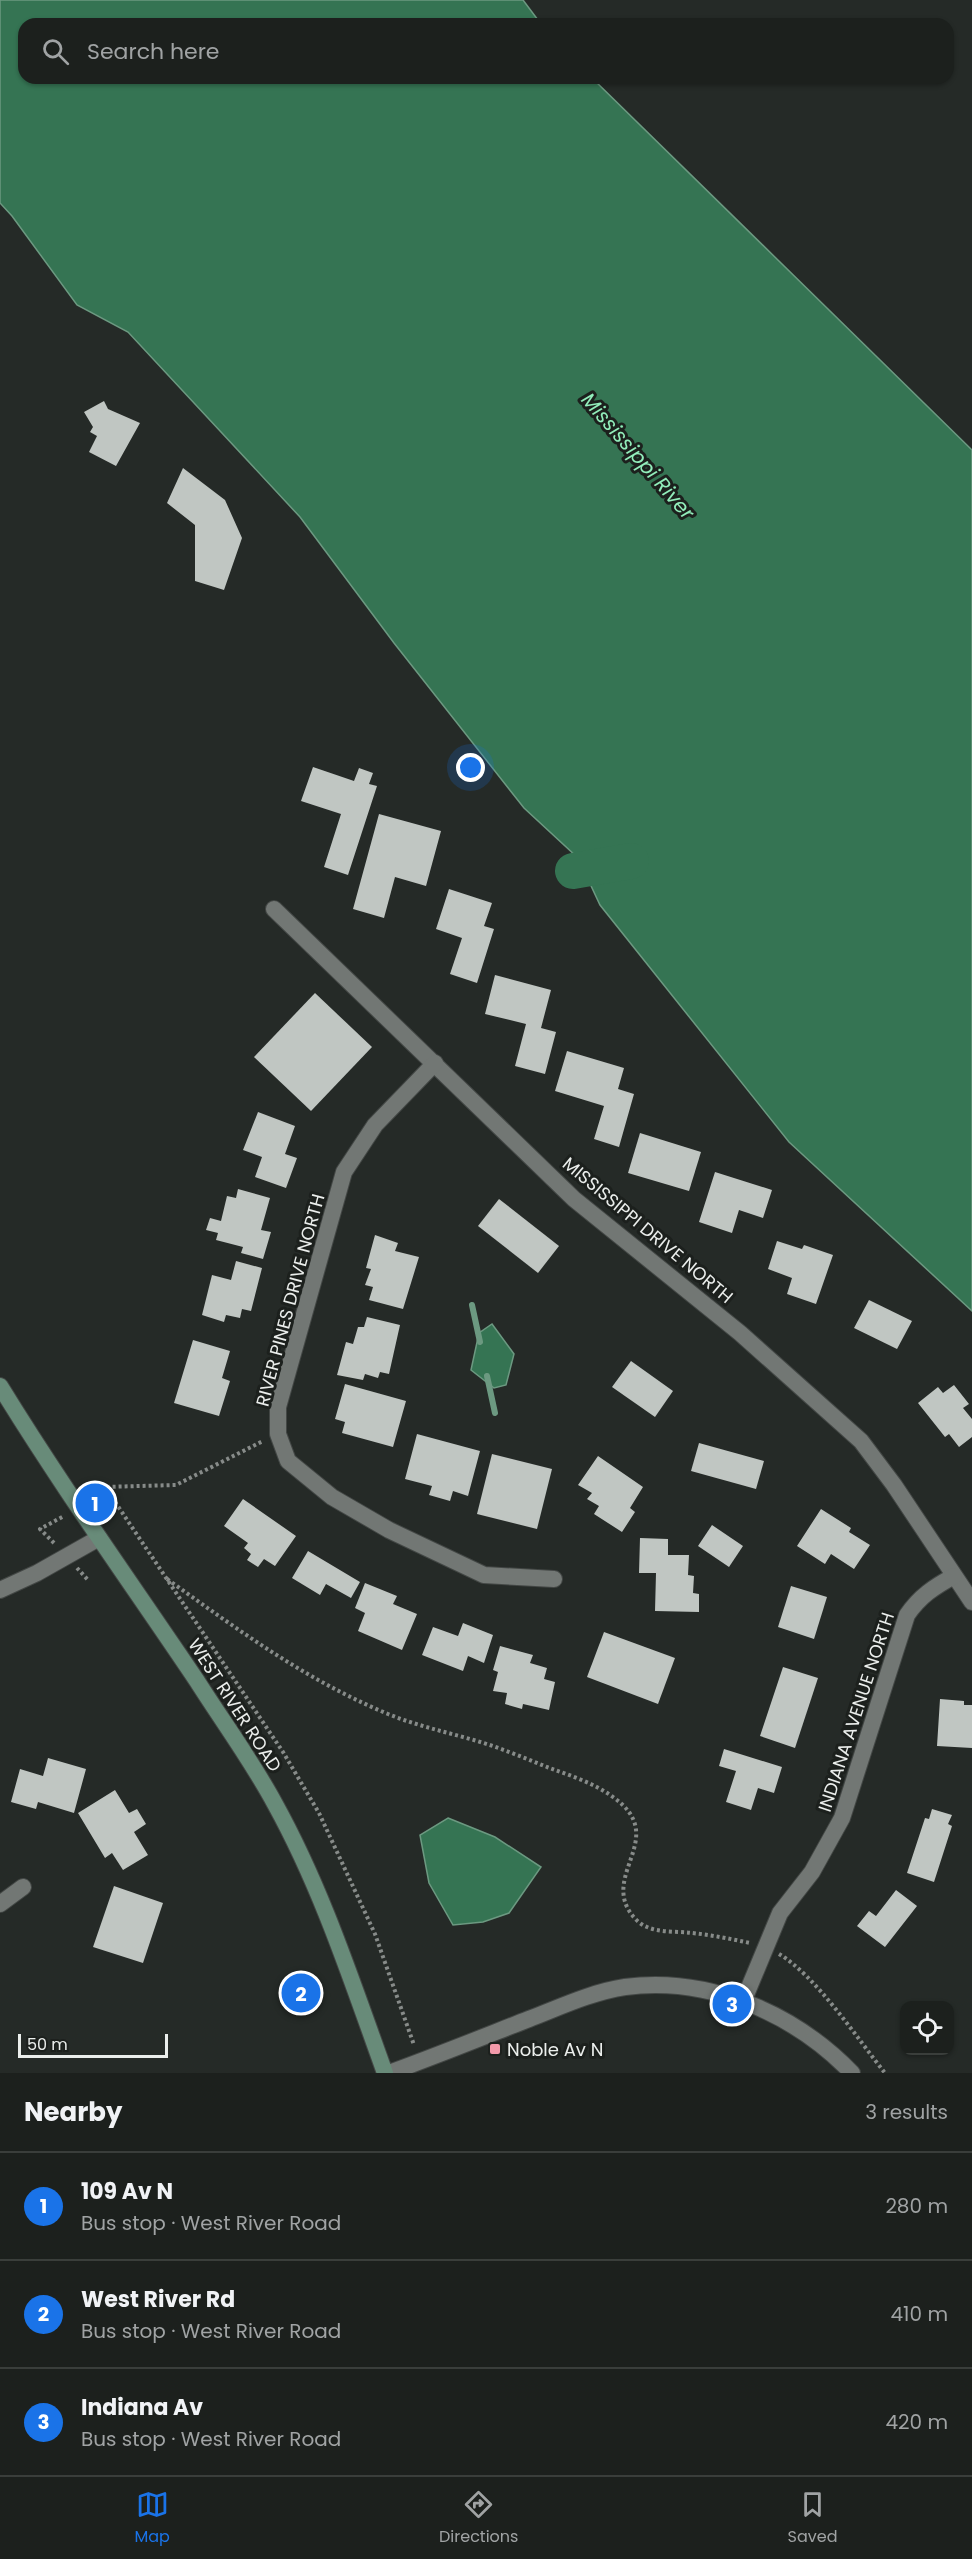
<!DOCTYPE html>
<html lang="en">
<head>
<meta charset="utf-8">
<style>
  :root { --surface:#1c201d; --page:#252826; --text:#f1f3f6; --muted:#a0a3a4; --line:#3a3e3b; --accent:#1a73e8 }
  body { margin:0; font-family:Poppins,sans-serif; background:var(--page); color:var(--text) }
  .controls { position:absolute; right:18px; bottom:18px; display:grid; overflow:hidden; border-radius:12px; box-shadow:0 2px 4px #0004 }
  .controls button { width:54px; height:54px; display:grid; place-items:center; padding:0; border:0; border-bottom:2px solid var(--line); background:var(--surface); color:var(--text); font:30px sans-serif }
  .scale { position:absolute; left:18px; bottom:15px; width:150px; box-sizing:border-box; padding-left:6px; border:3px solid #ebeeec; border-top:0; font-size:16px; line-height:21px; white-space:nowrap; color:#ebeeec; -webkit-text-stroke:4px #1c201d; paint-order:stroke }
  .you { position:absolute; left:471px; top:768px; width:21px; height:21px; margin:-15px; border:4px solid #fff; border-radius:50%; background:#1a73e8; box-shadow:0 0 0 9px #1a73e833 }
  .badge { display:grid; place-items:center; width:39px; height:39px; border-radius:50%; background:var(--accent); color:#fff; font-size:20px; font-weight:700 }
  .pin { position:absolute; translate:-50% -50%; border:3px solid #fff; box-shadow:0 2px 6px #0006 }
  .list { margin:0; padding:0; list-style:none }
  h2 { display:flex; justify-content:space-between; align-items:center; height:78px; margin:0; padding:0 24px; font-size:26px }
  h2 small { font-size:20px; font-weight:400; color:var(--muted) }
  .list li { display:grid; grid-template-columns:39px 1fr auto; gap:18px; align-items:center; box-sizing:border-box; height:108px; padding:0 24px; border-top:2px solid var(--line) }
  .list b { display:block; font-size:22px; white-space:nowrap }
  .list p { margin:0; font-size:20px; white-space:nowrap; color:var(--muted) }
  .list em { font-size:20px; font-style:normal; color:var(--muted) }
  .icon { flex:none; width:33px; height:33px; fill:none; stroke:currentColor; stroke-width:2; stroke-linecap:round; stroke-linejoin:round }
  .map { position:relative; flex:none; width:972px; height:2073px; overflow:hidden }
  .search { position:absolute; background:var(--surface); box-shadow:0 2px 4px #0004; left:18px; right:18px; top:18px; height:66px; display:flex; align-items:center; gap:15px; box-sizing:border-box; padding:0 21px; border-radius:18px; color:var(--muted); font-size:22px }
  .sheet { height:402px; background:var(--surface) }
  nav { display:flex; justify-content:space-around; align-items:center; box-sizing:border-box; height:84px; border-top:2px solid var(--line); background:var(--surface); font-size:16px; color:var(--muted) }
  nav a { display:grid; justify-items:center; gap:3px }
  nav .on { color:var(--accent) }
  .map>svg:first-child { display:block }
  .water { fill:#357453; stroke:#6c9981; stroke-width:1.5 }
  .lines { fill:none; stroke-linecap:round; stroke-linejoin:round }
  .stream { stroke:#6c9981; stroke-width:6 }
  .river { stroke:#357453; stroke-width:36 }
  .building { fill:#c0c6c2 }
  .minor-casing { stroke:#434745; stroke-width:18 }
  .tertiary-casing { stroke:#434745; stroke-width:18 }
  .secondary-casing { stroke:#434745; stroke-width:18 }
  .path { stroke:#878b89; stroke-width:4; stroke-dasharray:3 3; stroke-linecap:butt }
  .minor { stroke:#727774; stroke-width:16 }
  .tertiary { stroke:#727774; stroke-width:16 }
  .secondary { stroke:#688b79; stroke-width:16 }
  .poi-dot { fill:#f39aaa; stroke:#1c201d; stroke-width:2 }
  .labels { text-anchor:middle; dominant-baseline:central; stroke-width:6; stroke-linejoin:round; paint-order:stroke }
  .street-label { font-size:18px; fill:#ebeeec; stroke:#1c201d }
  .poi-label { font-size:18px; fill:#ebeeec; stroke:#1c201d; text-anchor:start }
  .water-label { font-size:20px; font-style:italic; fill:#92eebb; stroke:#1c201d }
</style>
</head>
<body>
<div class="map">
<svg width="972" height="2073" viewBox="0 0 972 2073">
  <rect width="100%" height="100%" fill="#252a27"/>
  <!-- water -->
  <g class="water">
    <path d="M 0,0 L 523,0 L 541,24 L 24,24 L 24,78 L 592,78 L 972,450 L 972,1311 L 789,1142 L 600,905 L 578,858 L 524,808 L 394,643 L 300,517 L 128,332 L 77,305 L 12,216 L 0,203 Z"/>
    <path d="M 492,1324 L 514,1354 L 506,1385 L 494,1388 L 471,1370 L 479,1333 Z"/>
    <path d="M 448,1818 L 495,1837 L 541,1867 L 509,1913 L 483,1922 L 453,1925 L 429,1883 L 420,1835 Z"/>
  </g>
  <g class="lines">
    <!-- stream -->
    <g class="stream">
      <path d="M 472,1305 L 480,1342"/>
      <path d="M 487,1376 L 495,1413"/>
    </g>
    <!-- river -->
    <path class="river" d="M 573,871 L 631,861"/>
  </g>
  <!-- building -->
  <g class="building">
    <path d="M 104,401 L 108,409 L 140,423 L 116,466 L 89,452 L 97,436 L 90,432 L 93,427 L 84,412 Z"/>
    <path d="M 183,468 L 225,500 L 242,538 L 224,590 L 195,581 L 195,525 L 167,503 Z"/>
    <path d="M 313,767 L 354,781 L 359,768 L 373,773 L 369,784 L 377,786 L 348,875 L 324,867 L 341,814 L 301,801 Z"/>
    <path d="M 379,814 L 441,831 L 426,886 L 395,877 L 384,918 L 353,909 Z"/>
    <path d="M 449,889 L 492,903 L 484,926 L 494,929 L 477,983 L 450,974 L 462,938 L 436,929 Z"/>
    <path d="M 495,975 L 551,990 L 541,1028 L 556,1032 L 545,1074 L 515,1066 L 526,1024 L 485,1014 Z"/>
    <path d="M 315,993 L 372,1047 L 311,1111 L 254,1057 Z"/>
    <path d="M 567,1051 L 624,1068 L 618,1089 L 634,1094 L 619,1147 L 594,1139 L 604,1106 L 555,1091 Z"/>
    <path d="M 258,1112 L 295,1126 L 285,1154 L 297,1158 L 286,1188 L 255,1177 L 262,1157 L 243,1150 Z"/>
    <path d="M 640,1133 L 701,1152 L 689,1191 L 628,1173 Z"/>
    <path d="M 715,1172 L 772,1190 L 763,1218 L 739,1210 L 732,1233 L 699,1222 Z"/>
    <path d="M 238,1189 L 270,1198 L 261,1230 L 271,1232 L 263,1259 L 241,1253 L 243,1247 L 216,1240 L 218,1233 L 206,1230 L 210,1218 L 221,1221 L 227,1196 L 236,1198 Z"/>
    <path d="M 499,1199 L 559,1246 L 538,1273 L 478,1226 Z"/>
    <path d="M 375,1235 L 398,1243 L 395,1251 L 419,1257 L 403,1309 L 369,1300 L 373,1287 L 365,1285 L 371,1269 L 366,1268 Z"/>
    <path d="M 777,1241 L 802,1249 L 804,1245 L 833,1255 L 816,1304 L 787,1294 L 792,1278 L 768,1269 Z"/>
    <path d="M 236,1261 L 262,1268 L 251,1311 L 242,1309 L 240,1318 L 226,1315 L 224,1322 L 202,1315 L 212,1275 L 231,1280 Z"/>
    <path d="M 869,1300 L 912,1321 L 897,1349 L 854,1328 Z"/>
    <path d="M 367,1317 L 400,1325 L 389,1374 L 380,1372 L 378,1378 L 365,1374 L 363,1380 L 337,1375 L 346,1342 L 353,1344 L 358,1327 L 364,1327 Z"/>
    <path d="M 193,1340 L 230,1351 L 222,1378 L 230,1381 L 219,1416 L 174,1403 Z"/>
    <path d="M 631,1361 L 673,1391 L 655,1417 L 612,1387 Z"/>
    <path d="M 345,1384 L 406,1401 L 393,1447 L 342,1433 L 345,1422 L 335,1419 Z"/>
    <path d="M 954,1385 L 969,1404 L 963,1408 L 972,1419 L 972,1437 L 959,1447 L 949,1434 L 945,1437 L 918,1403 L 938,1387 L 943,1393 Z"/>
    <path d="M 417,1434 L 480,1451 L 468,1496 L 453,1491 L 450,1501 L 429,1495 L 432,1486 L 405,1479 Z"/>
    <path d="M 699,1443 L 764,1461 L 756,1489 L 691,1471 Z"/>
    <path d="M 492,1454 L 552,1469 L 537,1529 L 477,1514 Z"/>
    <path d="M 598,1456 L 643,1487 L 630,1508 L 635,1512 L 622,1532 L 594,1514 L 599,1506 L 587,1499 L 592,1493 L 578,1485 Z"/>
    <path d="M 243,1499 L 296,1536 L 275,1566 L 264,1559 L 258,1567 L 247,1560 L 251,1554 L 244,1548 L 248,1543 L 224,1526 Z"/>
    <path d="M 821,1509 L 851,1528 L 849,1532 L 870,1545 L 854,1569 L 831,1554 L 825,1564 L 797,1546 Z"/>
    <path d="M 712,1525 L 743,1546 L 729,1567 L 698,1546 Z"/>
    <path d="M 640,1538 L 668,1539 L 668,1555 L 689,1555 L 688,1575 L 694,1576 L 693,1593 L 699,1594 L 699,1612 L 655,1611 L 656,1573 L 639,1573 Z"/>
    <path d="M 308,1551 L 360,1582 L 351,1598 L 326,1584 L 320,1595 L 292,1578 Z"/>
    <path d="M 365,1583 L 397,1596 L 393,1604 L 417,1614 L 402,1650 L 358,1631 L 365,1613 L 355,1608 Z"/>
    <path d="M 791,1586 L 827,1597 L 814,1639 L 778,1627 Z"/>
    <path d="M 463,1623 L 493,1635 L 484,1663 L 468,1656 L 463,1671 L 422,1655 L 433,1627 L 458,1636 Z"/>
    <path d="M 604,1632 L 675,1658 L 658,1704 L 587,1677 Z"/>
    <path d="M 500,1646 L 533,1655 L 530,1663 L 547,1668 L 544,1679 L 555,1682 L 549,1710 L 523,1704 L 522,1709 L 505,1704 L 507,1693 L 493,1691 L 498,1672 L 493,1670 Z"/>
    <path d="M 783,1667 L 818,1678 L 795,1748 L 760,1736 Z"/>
    <path d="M 940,1699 L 964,1701 L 964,1705 L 972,1705 L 972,1748 L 937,1746 Z"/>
    <path d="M 724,1749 L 782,1767 L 774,1793 L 758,1788 L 751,1810 L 726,1802 L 736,1771 L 719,1766 Z"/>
    <path d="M 48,1758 L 86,1769 L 74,1813 L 38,1802 L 36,1809 L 11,1802 L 20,1769 L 43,1776 Z"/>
    <path d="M 115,1790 L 129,1813 L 137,1809 L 146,1824 L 134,1832 L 148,1855 L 123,1870 L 112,1853 L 105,1858 L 78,1813 Z"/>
    <path d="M 932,1809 L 952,1815 L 948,1824 L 952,1826 L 934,1882 L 907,1873 L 925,1818 L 929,1819 Z"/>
    <path d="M 114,1886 L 163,1903 L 143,1963 L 93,1947 Z"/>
    <path d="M 896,1890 L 917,1906 L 885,1947 L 857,1926 L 869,1911 L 876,1916 Z"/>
  </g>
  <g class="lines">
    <defs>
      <g id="minor">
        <path d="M 274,909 L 574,1199 L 740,1333 L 861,1441 L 894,1485 L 972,1602"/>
        <path d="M 435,1063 L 375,1125 L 344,1172 L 278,1407 L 278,1434 L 288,1461 L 332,1497 L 389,1530 L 484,1575 L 554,1579"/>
        <path d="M 0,1904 L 23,1887"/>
        <path d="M 743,2002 L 780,1913 L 812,1872 L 842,1818 L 907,1615 C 920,1596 934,1587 954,1576"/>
      </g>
      <g id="tertiary">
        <path d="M 0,1590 L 37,1573 L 99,1538"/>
        <path d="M 389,2073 C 436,2056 483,2037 529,2019 C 560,2007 592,1992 625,1987 C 709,1976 794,2013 852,2073"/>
      </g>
      <path id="secondary" d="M 0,1386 C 62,1487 131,1583 197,1681 C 223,1722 252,1761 275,1804 C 322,1889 352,1982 385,2073"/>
    </defs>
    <!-- minor casing -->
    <use href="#minor" class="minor-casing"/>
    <!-- tertiary casing -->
    <use href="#tertiary" class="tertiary-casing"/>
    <!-- secondary casing -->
    <use href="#secondary" class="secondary-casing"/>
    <!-- path -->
    <g class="path">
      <path d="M 105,1487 L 283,1752 L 319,1813 L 375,1934 L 414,2045"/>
      <path d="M 92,1497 L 105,1487 L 176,1485 L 263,1441"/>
      <path d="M 54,1543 L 40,1529 L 64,1516"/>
      <path d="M 77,1568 L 89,1581"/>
      <path d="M 167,1579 C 240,1631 304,1679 388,1714 C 415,1725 442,1731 470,1739 C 496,1746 522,1757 547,1767 C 569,1775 594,1783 613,1797 C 667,1835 607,1870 628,1909 C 632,1916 639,1924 647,1927 C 661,1933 678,1931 692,1933 C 712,1935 731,1939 750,1943"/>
      <path d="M 779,1954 C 816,1976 857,2038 885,2073"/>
    </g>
    <!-- minor -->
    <use href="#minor" class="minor"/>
    <!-- tertiary -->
    <use href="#tertiary" class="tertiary"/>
    <!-- secondary -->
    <use href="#secondary" class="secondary"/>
  </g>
  <!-- markers -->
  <rect class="poi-dot" x="489" y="2043" width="12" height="12" rx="3"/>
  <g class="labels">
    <!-- street labels -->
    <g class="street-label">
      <text transform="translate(648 1230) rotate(40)">MISSISSIPPI DRIVE NORTH</text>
      <text transform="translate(290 1300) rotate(-75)">RIVER PINES DRIVE NORTH</text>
      <text transform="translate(235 1705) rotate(57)">WEST RIVER ROAD</text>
      <text transform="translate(856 1712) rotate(-72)">INDIANA AVENUE NORTH</text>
    </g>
    <!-- poi labels -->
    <g class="poi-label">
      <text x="507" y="2049">Noble Av N</text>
    </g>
    <!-- water labels -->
    <g class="water-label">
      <text transform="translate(638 456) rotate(49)">Mississippi River</text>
    </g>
  </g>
</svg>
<div class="controls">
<button><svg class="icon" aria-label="locate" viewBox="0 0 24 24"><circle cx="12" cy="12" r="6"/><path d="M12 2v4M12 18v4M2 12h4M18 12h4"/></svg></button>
</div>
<div class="scale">50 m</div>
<div class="you"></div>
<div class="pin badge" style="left:95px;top:1503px">1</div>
<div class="pin badge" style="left:301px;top:1993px">2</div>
<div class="pin badge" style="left:732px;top:2004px">3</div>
<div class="search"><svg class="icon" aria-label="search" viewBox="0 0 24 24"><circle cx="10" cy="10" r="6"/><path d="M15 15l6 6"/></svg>Search here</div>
</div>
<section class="sheet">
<h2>Nearby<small>3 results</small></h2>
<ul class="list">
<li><span class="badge">1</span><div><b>109 Av N</b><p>Bus stop · West River Road</p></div><em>280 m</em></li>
<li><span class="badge">2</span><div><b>West River Rd</b><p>Bus stop · West River Road</p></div><em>410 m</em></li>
<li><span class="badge">3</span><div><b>Indiana Av</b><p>Bus stop · West River Road</p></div><em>420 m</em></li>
</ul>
</section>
<nav>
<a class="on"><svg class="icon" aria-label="map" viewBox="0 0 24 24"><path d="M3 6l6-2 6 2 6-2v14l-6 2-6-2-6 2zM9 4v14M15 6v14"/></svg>Map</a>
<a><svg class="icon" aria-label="directions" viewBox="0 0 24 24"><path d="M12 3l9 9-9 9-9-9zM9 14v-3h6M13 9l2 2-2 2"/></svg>Directions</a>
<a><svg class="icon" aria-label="saved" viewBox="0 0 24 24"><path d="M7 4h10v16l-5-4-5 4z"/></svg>Saved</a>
</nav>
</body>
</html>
